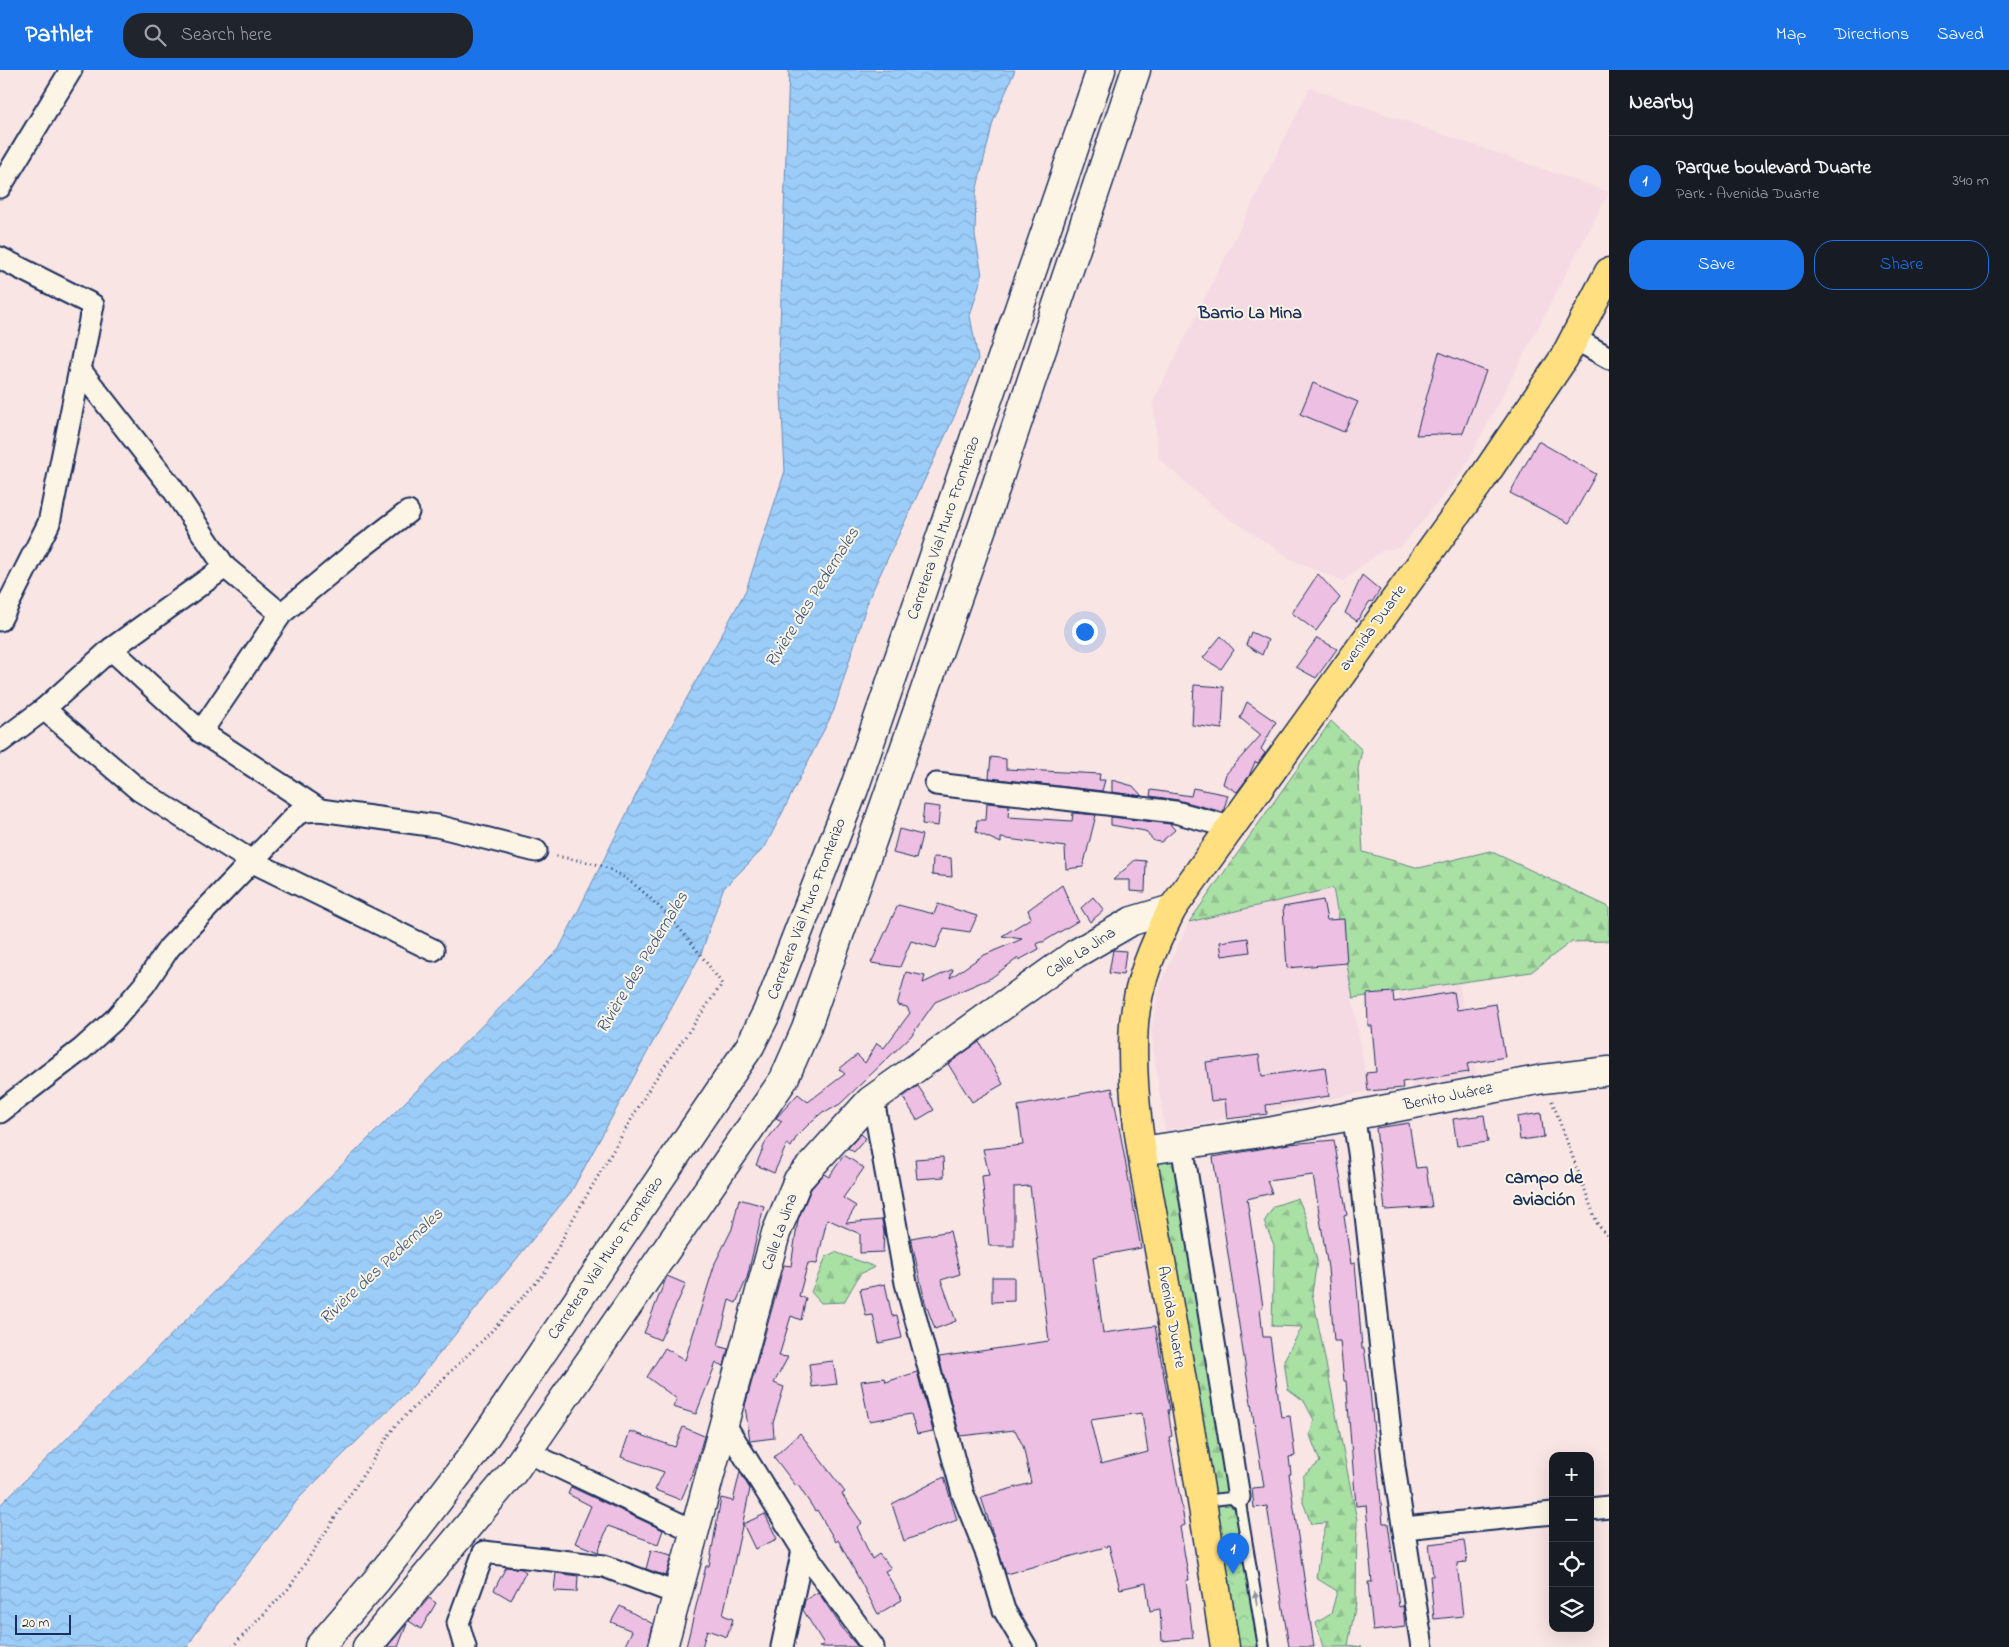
<!DOCTYPE html>
<html lang="en">
<head>
<meta charset="utf-8">
<style>
  :root { --surface:#171b24; --page:#20242c; --text:#f1f3f6; --muted:#9ea1a6; --line:#363941; --accent:#1a73e8 }
  body { margin:0; font-family:"Indie Flower",sans-serif; background:var(--page); color:var(--text) }
  .controls { position:absolute; right:15px; bottom:15px; display:grid; overflow:hidden; border-radius:10px; box-shadow:0 5px 20px #0002 }
  .controls button { width:45px; height:45px; display:grid; place-items:center; padding:0; border:0; border-bottom:1px solid var(--line); background:var(--surface); color:var(--text); font:25px sans-serif }
  .scale { position:absolute; left:15px; bottom:12px; width:56px; box-sizing:border-box; padding-left:5px; border:2px solid #1b2f5e; border-top:0; font-size:14px; line-height:18px; white-space:nowrap; color:#1b2f5e; -webkit-text-stroke:4px #fcf5e5; paint-order:stroke }
  .you { position:absolute; left:1084px; top:561px; width:18px; height:18px; margin:-12px; border:4px solid #fff; border-radius:50%; background:#1a73e8; box-shadow:0 0 0 8px #1a73e833 }
  .badge { display:grid; place-items:center; width:32px; height:32px; border-radius:50%; background:var(--accent); color:#fff; font-size:16px; font-weight:700 }
  .pin { position:absolute; translate:-50% -41px; filter:drop-shadow(0 1px 2px #0008) }
  .pin::after { content:''; position:absolute; top:26px; width:18px; height:15px; background:inherit; clip-path:polygon(0 0,100% 0,50% 100%) }
  .list { margin:0; padding:0; list-style:none }
  h2 { display:flex; justify-content:space-between; align-items:center; height:65px; margin:0; padding:0 20px; font-size:21px }
  h2 small { font-size:16px; font-weight:400; color:var(--muted) }
  .list li { display:grid; grid-template-columns:32px 1fr auto; gap:15px; align-items:center; box-sizing:border-box; height:90px; padding:0 20px; border-top:1px solid var(--line) }
  .list b { display:block; font-size:19px; white-space:nowrap }
  .list p { margin:0; font-size:16px; white-space:nowrap; color:var(--muted) }
  .list em { font-size:16px; font-style:normal; color:var(--muted) }
  .actions { display:flex; gap:10px; padding:15px 20px }
  .actions a { flex:1; padding:11px 0; border:1px solid var(--accent); border-radius:20px; text-align:center; font-size:18px; color:var(--accent) }
  .actions .main { background:var(--accent); color:#fff }
  .icon { flex:none; width:28px; height:28px; fill:none; stroke:currentColor; stroke-width:2; stroke-linecap:round; stroke-linejoin:round }
  .map { position:relative; flex:none; width:1609px; height:1577px; overflow:hidden }
  header { display:flex; align-items:center; gap:30px; box-sizing:border-box; height:70px; padding:0 25px; background:var(--accent); color:#fff }
  header strong { font-size:24px }
  nav { display:flex; gap:28px; margin-inline-start:auto; font-size:18px }
  .search { width:350px; height:45px; background:var(--page); display:flex; align-items:center; gap:12px; box-sizing:border-box; padding:0 18px; border-radius:20px; color:var(--muted); font-size:19px }
  main { display:flex }
  aside { flex:1; background:var(--surface) }
  .map>svg:first-child { display:block }
  .built { fill:#f5dae3 }
  .forest { fill:url(#forest-firs); stroke:#628881 }
  .park { fill:url(#park-crowns); stroke:#628881 }
  .water { fill:url(#water-waves); stroke:#688ebb }
  .building { fill:#edbfe2; stroke:#1b2f5e; fill-rule:evenodd }
  .lines { fill:none; stroke-linecap:round; stroke-linejoin:round }
  .lane-casing { stroke:#1b2f5e; stroke-width:14 }
  .street-casing { stroke:#1b2f5e; stroke-width:25 }
  .secondary-casing { stroke:#1b2f5e; stroke-width:31 }
  .primary-casing { stroke:#1b2f5e; stroke-width:31 }
  .path { stroke:#1b2f5e; stroke-width:3; stroke-dasharray:1 4; stroke-linecap:butt }
  .lane { stroke:#fcf5e5; stroke-width:10 }
  .street { stroke:#fcf5e5; stroke-width:21 }
  .secondary { stroke:#fcf5e5; stroke-width:28 }
  .primary { stroke:#ffdf80; stroke-width:28 }
  .oneway { fill:#8c92a2 }
  .labels { text-anchor:middle; dominant-baseline:central; stroke-width:4; stroke-linejoin:round; paint-order:stroke }
  .street-label { font-size:16px; fill:#1b2f5e; stroke:#fcf5e5 }
  .neighbourhood-label { font-size:18px; font-weight:bold; fill:#1b2f5e; stroke:#fcf5e5 }
  .water-label { font-size:18px; font-style:italic; fill:#3b5685; stroke:#fcf5e5 }
  .quarter-label { font-size:19px; font-weight:bold; fill:#1b2f5e; stroke:#fcf5e5 }
</style>
</head>
<body>
<header>
<strong>Pathlet</strong>
<div class="search"><svg class="icon" aria-label="search" viewBox="0 0 24 24"><circle cx="10" cy="10" r="6"/><path d="M15 15l6 6"/></svg>Search here</div>
<nav><a>Map</a><a>Directions</a><a>Saved</a></nav>
</header>
<main>
<div class="map">
<svg width="1609" height="1577" viewBox="0 0 1609 1577">
  <defs>
    <pattern id="forest-firs" width="22" height="20" patternUnits="userSpaceOnUse" patternTransform="scale(1.25)"><rect width="22" height="20" fill="#a9e0a4"/><path d="M5 1l3.5 6h-7zM16 11l3.5 6h-7z" fill="#91c090"/></pattern>
    <pattern id="park-crowns" width="20" height="18" patternUnits="userSpaceOnUse" patternTransform="scale(1.25)"><rect width="20" height="18" fill="#a9e0a4"/><path d="M2 6a3 3 0 1 1 6 0M12 15a3 3 0 1 1 6 0" fill="none" stroke="#91c090"/></pattern>
    <pattern id="water-waves" width="16" height="10" patternUnits="userSpaceOnUse" patternTransform="scale(1.25)"><rect width="16" height="10" fill="#9ccdf9"/><path d="M0 5q4-4 8 0t8 0" fill="none" stroke="#86b0d8"/></pattern>
  </defs>
  <rect width="100%" height="100%" fill="#f8e5e4"/>
  <filter id="ink" filterUnits="userSpaceOnUse"><feTurbulence type="fractalNoise" baseFrequency=".02" numOctaves="2"/><feDisplacementMap in="SourceGraphic" scale="10" xChannelSelector="R" yChannelSelector="G"/><feConvolveMatrix kernelMatrix="1 2 1 2 8 2 1 2 1" color-interpolation-filters="sRGB"/></filter>
  <g filter="url(#ink)">
    <!-- built -->
    <g class="built">
      <path d="M 1310,18 L 1609,122 L 1462,402 L 1401,477 L 1381,481 L 1343,511 L 1296,492 L 1218,441 L 1159,389 L 1153,332 Z"/>
      <path d="M 1334,818 L 1368,1021 L 1165,1061 L 1151,962 L 1161,913 L 1189,852 Z"/>
      <path d="M 1459,914 L 1477,1007 L 1412,1018 L 1399,922 Z"/>
    </g>
    <!-- forest -->
    <g class="forest">
      <path d="M 1331,651 L 1362,680 L 1358,699 L 1363,782 L 1419,798 L 1490,781 L 1609,837 L 1609,871 L 1571,872 L 1531,902 L 1353,928 L 1333,818 L 1189,852 Z"/>
      <path d="M 1182,1075 L 1239,1427 L 1203,1431 L 1142,1081 Z"/>
      <path d="M 1298,1128 L 1306,1147 L 1317,1191 L 1312,1223 L 1357,1450 L 1356,1533 L 1348,1575 L 1362,1577 L 1323,1577 L 1316,1553 L 1331,1544 L 1337,1521 L 1316,1508 L 1321,1473 L 1327,1453 L 1311,1454 L 1303,1432 L 1303,1406 L 1320,1392 L 1310,1365 L 1314,1350 L 1304,1331 L 1288,1319 L 1284,1290 L 1302,1257 L 1272,1256 L 1274,1175 L 1264,1152 L 1274,1136 Z"/>
      <path d="M 835,1182 L 875,1197 L 860,1204 L 844,1232 L 821,1233 L 811,1222 L 826,1187 Z"/>
    </g>
    <!-- park -->
    <path class="park" d="M 1239,1428 L 1262,1577 L 1228,1577 L 1204,1432 Z"/>
    <!-- water -->
    <path class="water" d="M 789,0 L 1015,0 L 993,52 L 976,122 L 975,165 L 982,205 L 970,246 L 978,289 L 955,345 L 868,530 L 834,640 L 765,777 L 723,819 L 701,884 L 571,1122 L 413,1316 L 299,1428 L 204,1551 L 187,1577 L 0,1577 L 0,1435 L 559,879 L 660,677 L 746,520 L 785,401 L 779,285 Z"/>
    <!-- building -->
    <g class="building">
      <path d="M 1439,282 L 1486,301 L 1463,363 L 1416,365 Z"/>
      <path d="M 1313,313 L 1358,332 L 1344,362 L 1300,344 Z"/>
      <path d="M 1538,371 L 1596,404 L 1569,453 L 1510,423 Z"/>
      <path d="M 1318,504 L 1340,528 L 1316,561 L 1292,543 Z"/>
      <path d="M 1362,505 L 1380,520 L 1372,532 L 1370,531 L 1357,551 L 1345,543 Z"/>
      <path d="M 1251,562 L 1268,570 L 1262,585 L 1246,575 Z"/>
      <path d="M 1221,566 L 1234,580 L 1221,599 L 1203,588 Z"/>
      <path d="M 1317,568 L 1337,579 L 1316,608 L 1296,597 Z"/>
      <path d="M 1194,615 L 1224,617 L 1222,659 L 1192,655 Z"/>
      <path d="M 1247,632 L 1276,652 L 1261,679 L 1265,683 L 1258,693 L 1255,692 L 1249,706 L 1237,722 L 1223,714 L 1226,704 L 1261,665 L 1240,648 Z"/>
      <path d="M 991,687 L 1006,689 L 1006,699 L 1100,704 L 1099,710 L 1105,710 L 1102,721 L 989,708 Z"/>
      <path d="M 1112,710 L 1133,716 L 1142,726 L 1112,722 Z"/>
      <path d="M 1193,718 L 1228,725 L 1223,742 L 1178,730 L 1150,726 L 1151,720 L 1191,726 Z"/>
      <path d="M 987,733 L 1009,735 L 1008,747 L 1072,751 L 1073,743 L 1096,745 L 1083,797 L 1066,799 L 1065,777 L 1001,768 L 1001,773 L 976,762 L 977,750 L 986,750 Z"/>
      <path d="M 924,735 L 940,737 L 938,756 L 922,754 Z"/>
      <path d="M 1111,747 L 1170,754 L 1175,760 L 1161,772 L 1154,771 L 1145,761 L 1111,755 Z"/>
      <path d="M 899,759 L 922,765 L 916,789 L 893,783 Z"/>
      <path d="M 933,787 L 951,788 L 952,807 L 932,805 Z"/>
      <path d="M 1135,790 L 1146,791 L 1145,822 L 1130,821 L 1130,810 L 1113,810 Z"/>
      <path d="M 1062,815 L 1078,851 L 1043,872 L 1040,872 L 1037,874 L 1039,879 L 1019,890 L 1018,888 L 991,908 L 935,932 L 911,966 L 840,1034 L 826,1042 L 824,1041 L 813,1050 L 797,1066 L 791,1077 L 787,1074 L 774,1103 L 756,1095 L 766,1071 L 782,1051 L 776,1048 L 798,1024 L 808,1032 L 845,1004 L 839,999 L 857,985 L 865,993 L 877,973 L 884,978 L 910,943 L 907,937 L 897,935 L 906,902 L 925,906 L 923,913 L 953,899 L 950,908 L 982,886 L 1022,869 L 1002,866 L 1031,848 L 1028,840 Z"/>
      <path d="M 1093,827 L 1104,840 L 1090,852 L 1081,838 Z"/>
      <path d="M 1323,830 L 1327,850 L 1344,849 L 1347,893 L 1287,898 L 1283,837 Z"/>
      <path d="M 938,834 L 977,846 L 970,862 L 944,858 L 936,878 L 911,871 L 900,897 L 871,893 L 898,835 L 934,844 Z"/>
      <path d="M 1248,868 L 1250,882 L 1222,886 L 1220,872 Z"/>
      <path d="M 1113,880 L 1126,881 L 1123,905 L 1109,903 Z"/>
      <path d="M 1393,922 L 1394,932 L 1454,922 L 1457,940 L 1496,934 L 1505,987 L 1467,994 L 1469,1002 L 1402,1012 L 1403,1018 L 1368,1021 L 1366,1003 L 1376,1002 L 1372,956 L 1368,956 L 1367,924 Z"/>
      <path d="M 979,972 L 1003,1014 L 972,1032 L 948,994 Z"/>
      <path d="M 1259,985 L 1262,1006 L 1325,997 L 1329,1026 L 1266,1035 L 1267,1044 L 1227,1049 L 1225,1029 L 1211,1031 L 1206,992 Z"/>
      <path d="M 918,1016 L 934,1040 L 917,1050 L 903,1027 Z"/>
      <path d="M 1112,1018 L 1141,1178 L 1093,1187 L 1103,1263 L 1155,1256 L 1170,1340 L 1168,1340 L 1172,1366 L 1169,1367 L 1185,1455 L 1180,1457 L 1189,1510 L 1186,1510 L 1193,1568 L 1162,1571 L 1160,1539 L 1150,1541 L 1146,1513 L 1120,1519 L 1109,1476 L 1006,1504 L 981,1427 L 1031,1413 L 1023,1376 L 1015,1360 L 960,1366 L 939,1287 L 1049,1271 L 1030,1116 L 1014,1117 L 1014,1176 L 989,1176 L 982,1106 L 989,1105 L 983,1079 L 1023,1075 L 1018,1036 ZM 1142,1343 L 1148,1382 L 1101,1394 L 1090,1350 Z"/>
      <path d="M 1541,1043 L 1544,1067 L 1520,1070 L 1517,1047 Z"/>
      <path d="M 1484,1045 L 1488,1072 L 1457,1076 L 1453,1049 Z"/>
      <path d="M 1409,1053 L 1416,1098 L 1426,1097 L 1432,1137 L 1385,1140 L 1376,1058 Z"/>
      <path d="M 861,1064 L 866,1068 L 854,1082 L 848,1078 Z"/>
      <path d="M 1334,1070 L 1347,1145 L 1344,1146 L 1351,1194 L 1355,1193 L 1362,1278 L 1364,1278 L 1370,1321 L 1383,1453 L 1388,1453 L 1399,1537 L 1403,1536 L 1405,1557 L 1373,1561 L 1368,1512 L 1372,1512 L 1370,1491 L 1371,1491 L 1366,1435 L 1356,1436 L 1346,1311 L 1344,1311 L 1340,1271 L 1334,1271 L 1328,1198 L 1313,1105 L 1267,1111 L 1272,1123 L 1247,1129 L 1263,1237 L 1260,1238 L 1263,1267 L 1270,1267 L 1281,1347 L 1290,1346 L 1295,1386 L 1289,1387 L 1291,1404 L 1289,1404 L 1314,1577 L 1289,1577 L 1267,1436 L 1254,1438 L 1252,1418 L 1264,1417 L 1213,1087 L 1289,1074 Z"/>
      <path d="M 844,1085 L 864,1098 L 843,1128 L 856,1136 L 846,1153 L 882,1150 L 884,1163 L 883,1182 L 860,1183 L 860,1164 L 827,1149 L 817,1194 L 808,1193 L 799,1226 L 806,1228 L 801,1250 L 791,1246 L 779,1286 L 788,1287 L 774,1313 L 784,1317 L 773,1353 L 774,1368 L 750,1371 L 745,1336 L 784,1195 L 791,1196 L 798,1150 L 811,1119 L 824,1104 L 829,1107 Z"/>
      <path d="M 943,1087 L 944,1107 L 917,1109 L 915,1089 Z"/>
      <path d="M 739,1129 L 764,1136 L 747,1208 L 736,1233 L 729,1230 L 718,1276 L 728,1279 L 724,1296 L 716,1293 L 696,1344 L 673,1337 L 677,1329 L 647,1307 L 665,1278 L 685,1290 L 715,1193 L 732,1159 Z"/>
      <path d="M 950,1161 L 960,1204 L 941,1210 L 956,1251 L 935,1259 L 925,1232 L 911,1168 Z"/>
      <path d="M 667,1206 L 686,1214 L 660,1270 L 644,1263 Z"/>
      <path d="M 992,1207 L 1014,1207 L 1014,1231 L 992,1232 Z"/>
      <path d="M 885,1214 L 892,1246 L 897,1245 L 902,1268 L 879,1273 L 873,1245 L 866,1246 L 860,1219 Z"/>
      <path d="M 833,1291 L 837,1314 L 812,1317 L 809,1294 Z"/>
      <path d="M 917,1302 L 933,1361 L 917,1364 L 911,1344 L 869,1351 L 861,1311 L 885,1308 L 886,1312 Z"/>
      <path d="M 683,1357 L 704,1366 L 695,1397 L 681,1430 L 655,1420 L 664,1402 L 621,1387 L 630,1361 L 675,1377 Z"/>
      <path d="M 800,1363 L 845,1422 L 842,1424 L 862,1453 L 857,1457 L 872,1489 L 879,1484 L 891,1498 L 885,1501 L 902,1530 L 878,1544 L 838,1470 L 836,1472 L 817,1440 L 815,1441 L 798,1415 L 796,1416 L 774,1387 Z"/>
      <path d="M 740,1402 L 750,1419 L 723,1545 L 733,1549 L 727,1567 L 707,1560 L 702,1577 L 686,1577 L 706,1496 L 709,1496 L 721,1428 L 733,1431 Z"/>
      <path d="M 944,1407 L 957,1450 L 904,1471 L 892,1434 Z"/>
      <path d="M 571,1417 L 663,1460 L 658,1474 L 608,1456 L 598,1482 L 575,1473 L 591,1436 L 568,1424 Z"/>
      <path d="M 765,1444 L 777,1469 L 755,1479 L 743,1454 Z"/>
      <path d="M 1464,1470 L 1467,1492 L 1457,1493 L 1463,1546 L 1434,1549 L 1430,1506 L 1433,1506 L 1429,1474 Z"/>
      <path d="M 651,1480 L 672,1485 L 666,1506 L 646,1499 Z"/>
      <path d="M 506,1497 L 522,1499 L 526,1502 L 511,1530 L 494,1520 Z"/>
      <path d="M 556,1503 L 578,1506 L 577,1522 L 554,1521 Z"/>
      <path d="M 818,1522 L 845,1562 L 858,1577 L 819,1577 L 824,1574 L 803,1540 L 805,1530 Z"/>
      <path d="M 429,1528 L 436,1533 L 421,1559 L 409,1551 Z"/>
      <path d="M 620,1536 L 653,1554 L 648,1577 L 624,1577 L 632,1561 L 611,1552 Z"/>
      <path d="M 407,1554 L 398,1577 L 387,1577 Z"/>
    </g>
    <g class="lines">
      <defs>
        <path id="lane" d="M 1203,1431 L 1239,1427 L 1264,1577"/>
        <g id="street">
          <path d="M 0,117 L 71,0"/>
          <path d="M 0,188 L 93,235 L 49,453 L 0,550"/>
          <path d="M 1574,268 L 1609,288"/>
          <path d="M 80,300 L 172,418 L 225,497 L 281,544"/>
          <path d="M 111,579 L 201,662 L 320,740"/>
          <path d="M 44,639 L 139,720 L 253,792 L 433,880"/>
          <path d="M 201,662 L 281,544 L 353,484 L 408,442"/>
          <path d="M 0,672 L 44,639 L 111,579 L 225,497"/>
          <path d="M 936,714 L 1175,742 L 1230,757"/>
          <path d="M 873,1029 L 906,1213 L 963,1424 L 987,1484 L 1004,1540 L 1026,1577"/>
          <path d="M 0,1042 L 82,979 L 115,949 L 144,915 L 169,878 L 297,744 L 305,741 L 320,740 L 437,756 L 536,781"/>
          <path d="M 1353,1045 L 1359,1082 L 1394,1397 L 1422,1577"/>
          <path d="M 1182,1075 L 1239,1427"/>
          <path d="M 724,1353 L 803,1480 L 873,1577"/>
          <path d="M 527,1382 L 694,1461"/>
          <path d="M 1590,1439 L 1609,1437"/>
          <path d="M 1404,1458 L 1553,1443"/>
          <path d="M 465,1577 L 458,1553 L 484,1482 L 604,1496 L 678,1524"/>
          <path d="M 782,1577 L 803,1480"/>
        </g>
        <g id="secondary">
          <path d="M 1142,1081 L 1273,1061 L 1543,1009 L 1609,1001"/>
          <path d="M 319,1577 L 377,1510 L 473,1385 L 750,976 L 767,942 L 854,719 L 1101,0"/>
          <path d="M 367,1577 L 514,1401 L 784,1009 L 806,959 L 983,455 L 1136,0"/>
          <path d="M 663,1577 L 776,1163 L 798,1110 L 870,1031 L 1075,884 L 1132,851 L 1172,839"/>
        </g>
        <path id="primary" d="M 1225,1577 C 1206,1454 1186,1331 1164,1208 C 1150,1124 1128,1038 1134,953 C 1138,911 1154,875 1172,839 L 1482,409 L 1564,288 L 1609,202"/>
      </defs>
      <!-- lane casing -->
      <use href="#lane" class="lane-casing"/>
      <!-- street casing -->
      <use href="#street" class="street-casing"/>
      <!-- secondary casing -->
      <use href="#secondary" class="secondary-casing"/>
      <!-- primary casing -->
      <use href="#primary" class="primary-casing"/>
      <!-- path -->
      <g class="path">
        <path d="M 1552,1031 L 1597,1153 L 1609,1169"/>
        <path d="M 232,1577 L 289,1518 L 395,1356 L 486,1267 L 544,1204 L 573,1149 L 652,1014 L 722,914 C 696,877 651,818 609,799 C 593,791 571,790 553,785"/>
      </g>
      <!-- lane -->
      <use href="#lane" class="lane"/>
      <!-- street -->
      <use href="#street" class="street"/>
      <!-- secondary -->
      <use href="#secondary" class="secondary"/>
      <!-- primary -->
      <use href="#primary" class="primary"/>
    </g>
    <!-- one-way arrows -->
    <defs><path id="oneway-solid" d="M-6-.8H1V-3.2L6.5 0L1 3.2V.8H-6Z" transform="scale(1.25)"/></defs>
    <use class="oneway" href="#oneway-solid" transform="translate(1256 1529) rotate(-99)"/>
  </g>
  <g class="labels">
    <!-- street labels -->
    <g class="street-label">
      <text transform="translate(944 458) rotate(-71)">Carretera Vial Muro Fronterizo</text>
      <text transform="translate(1373 558) rotate(-54)">avenida Duarte</text>
      <text transform="translate(807 839) rotate(-69)">Carretera Vial Muro Fronterizo</text>
      <text transform="translate(1081 883) rotate(-33)">Calle La Jina</text>
      <text transform="translate(1448 1027) rotate(-11)">Benito Juárez</text>
      <text transform="translate(780 1162) rotate(-71)">Calle La Jina</text>
      <text transform="translate(606 1188) rotate(-56)">Carretera Vial Muro Fronterizo</text>
      <text transform="translate(1171 1247) rotate(80)">Avenida Duarte</text>
    </g>
    <!-- neighbourhood labels -->
    <g class="neighbourhood-label">
      <text x="1250" y="244">Barrio La Mina</text>
    </g>
    <!-- water labels -->
    <g class="water-label">
      <text transform="translate(813 528) rotate(-58)">Rivière des Pedernales</text>
      <text transform="translate(643 893) rotate(-59)">Rivière des Pedernales</text>
      <text transform="translate(382 1197) rotate(-43)">Rivière des Pedernales</text>
    </g>
    <!-- quarter labels -->
    <g class="quarter-label">
      <text x="1544" y="1108">campo de<tspan x="1544" dy="22">aviación</tspan></text>
    </g>
  </g>
</svg>
<div class="controls">
<button>+</button>
<button>−</button>
<button><svg class="icon" aria-label="locate" viewBox="0 0 24 24"><circle cx="12" cy="12" r="6"/><path d="M12 2v4M12 18v4M2 12h4M18 12h4"/></svg></button>
<button><svg class="icon" aria-label="layers" viewBox="0 0 24 24"><path d="M12 4l9 5-9 5-9-5zM3 14l9 5 9-5"/></svg></button>
</div>
<div class="scale">20 m</div>
<div class="you"></div>
<div class="pin badge" style="left:1233px;top:1504px">1</div>
</div>
<aside>
<h2>Nearby<small></small></h2>
<ul class="list">
<li><span class="badge">1</span><div><b>Parque boulevard Duarte</b><p>Park · Avenida Duarte</p></div><em>340 m</em></li>
</ul>
<div class="actions"><a class="main">Save</a><a>Share</a></div>
</aside>
</main>
</body>
</html>
